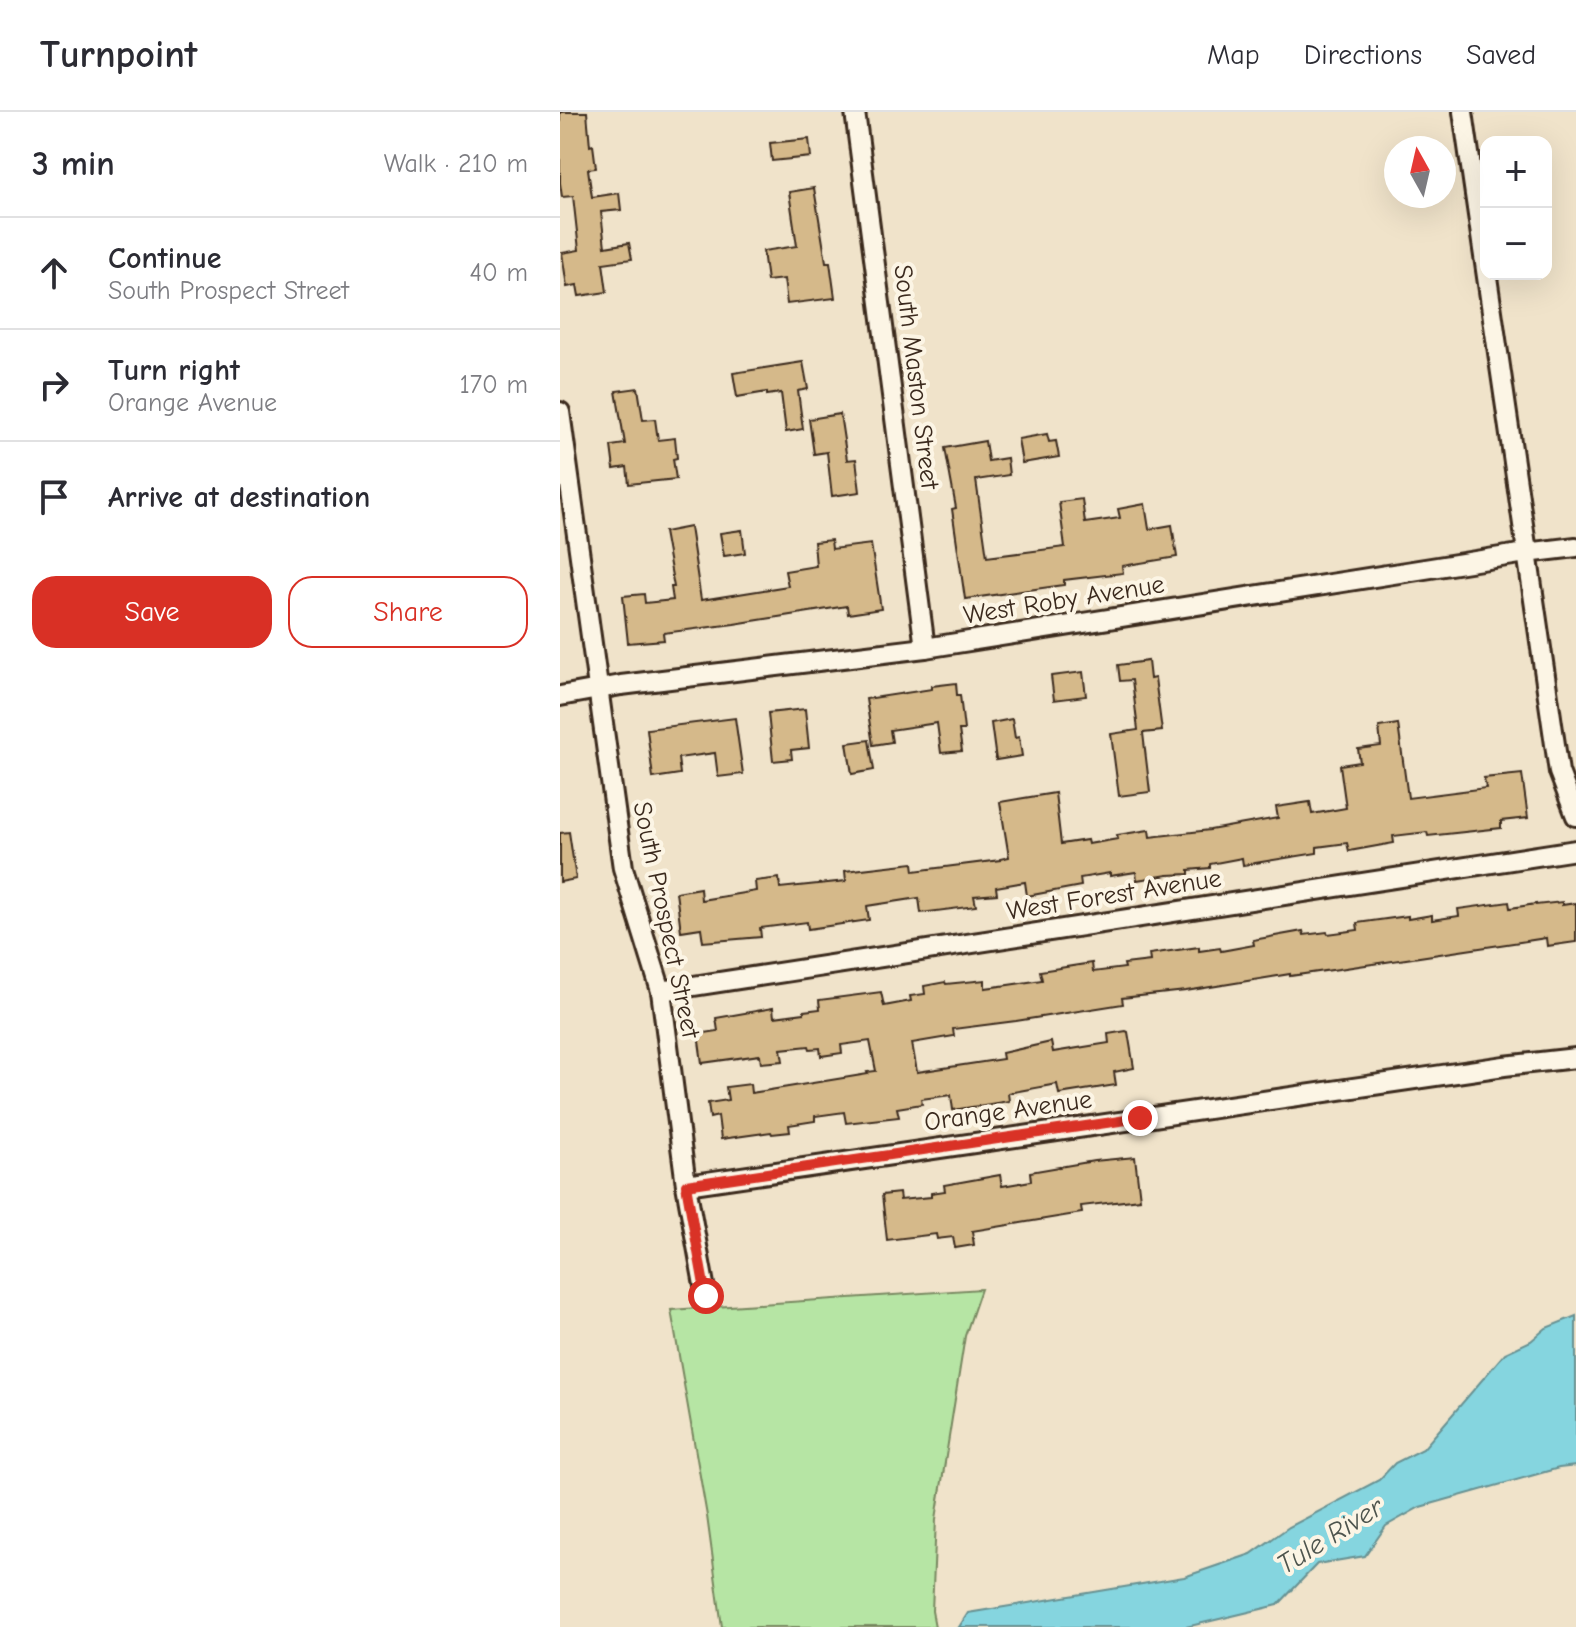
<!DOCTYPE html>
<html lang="en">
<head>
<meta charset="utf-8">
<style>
  :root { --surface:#fff; --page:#f2f2f3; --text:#2b2b33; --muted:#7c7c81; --line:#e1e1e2; --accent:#d93025 }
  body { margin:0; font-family:"Comic Neue",sans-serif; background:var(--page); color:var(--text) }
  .controls { position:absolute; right:24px; top:24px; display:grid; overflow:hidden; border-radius:16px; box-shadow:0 8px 32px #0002 }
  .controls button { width:72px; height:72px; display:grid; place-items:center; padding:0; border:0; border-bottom:2px solid var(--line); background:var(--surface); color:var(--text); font:40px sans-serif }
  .compass { position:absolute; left:824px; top:24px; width:72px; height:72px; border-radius:50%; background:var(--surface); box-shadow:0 8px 32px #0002; rotate:352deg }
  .stop { position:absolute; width:24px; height:24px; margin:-18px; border:6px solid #d93025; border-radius:50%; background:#fff }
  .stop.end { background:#d93025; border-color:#fff; box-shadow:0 2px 8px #0008 }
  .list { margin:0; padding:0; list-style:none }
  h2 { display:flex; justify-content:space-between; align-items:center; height:104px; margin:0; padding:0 32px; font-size:34px }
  h2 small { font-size:26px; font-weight:400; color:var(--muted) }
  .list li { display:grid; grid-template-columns:52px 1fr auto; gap:24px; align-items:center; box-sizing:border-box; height:112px; padding:0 32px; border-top:2px solid var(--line) }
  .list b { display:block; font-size:30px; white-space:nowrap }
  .list p { margin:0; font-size:26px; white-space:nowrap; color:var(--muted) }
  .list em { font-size:26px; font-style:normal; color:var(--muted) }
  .actions { display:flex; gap:16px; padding:24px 32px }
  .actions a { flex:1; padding:18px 0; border:2px solid var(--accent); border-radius:24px; text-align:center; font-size:28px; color:var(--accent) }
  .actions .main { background:var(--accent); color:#fff }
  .icon { flex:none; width:44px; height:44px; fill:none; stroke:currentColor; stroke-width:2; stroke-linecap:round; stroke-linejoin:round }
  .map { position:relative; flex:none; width:1016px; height:1515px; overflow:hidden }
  header { display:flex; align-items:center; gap:48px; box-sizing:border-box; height:112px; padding:0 40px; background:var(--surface); border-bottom:2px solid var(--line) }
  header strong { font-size:38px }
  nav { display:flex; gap:44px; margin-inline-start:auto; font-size:28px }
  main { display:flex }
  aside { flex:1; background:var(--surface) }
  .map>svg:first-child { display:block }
  .green { fill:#b6e5a4; stroke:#788861; stroke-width:2 }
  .water { fill:#85d5df; stroke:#679192; stroke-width:2 }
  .building { fill:#d5b98a; stroke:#3b2a1e; stroke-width:2 }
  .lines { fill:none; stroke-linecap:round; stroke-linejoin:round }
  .minor-casing { stroke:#3b2a1e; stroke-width:24 }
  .minor { stroke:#fcf5e5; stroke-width:18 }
  .route { stroke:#d93025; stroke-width:10 }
  .labels { text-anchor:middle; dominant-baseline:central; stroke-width:8; stroke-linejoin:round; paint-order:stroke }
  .street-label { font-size:26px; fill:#3b2a1e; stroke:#fcf5e5 }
  .water-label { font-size:28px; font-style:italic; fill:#4e554e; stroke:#fcf5e5 }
</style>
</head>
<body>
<header>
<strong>Turnpoint</strong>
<nav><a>Map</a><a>Directions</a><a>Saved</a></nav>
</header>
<main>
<aside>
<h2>3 min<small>Walk · 210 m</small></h2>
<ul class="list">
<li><svg class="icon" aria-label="ahead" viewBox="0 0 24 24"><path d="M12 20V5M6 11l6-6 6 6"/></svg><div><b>Continue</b><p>South Prospect Street</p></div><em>40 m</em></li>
<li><svg class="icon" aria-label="right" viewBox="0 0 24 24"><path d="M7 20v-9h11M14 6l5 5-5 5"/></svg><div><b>Turn right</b><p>Orange Avenue</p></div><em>170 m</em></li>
<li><svg class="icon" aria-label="arrive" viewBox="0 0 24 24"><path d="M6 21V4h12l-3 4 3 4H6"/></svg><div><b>Arrive at destination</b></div></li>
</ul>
<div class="actions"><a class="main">Save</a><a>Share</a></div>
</aside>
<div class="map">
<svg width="1016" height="1515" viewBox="0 0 1016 1515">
  <rect width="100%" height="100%" fill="#f0e3ca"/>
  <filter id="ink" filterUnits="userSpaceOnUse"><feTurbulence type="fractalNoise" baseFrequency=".0125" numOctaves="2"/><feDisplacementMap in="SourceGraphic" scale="16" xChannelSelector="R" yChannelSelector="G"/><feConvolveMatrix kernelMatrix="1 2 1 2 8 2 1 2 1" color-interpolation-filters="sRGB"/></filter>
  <g filter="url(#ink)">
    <!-- green -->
    <path class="green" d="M 421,1177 L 405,1224 L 376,1407 L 372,1499 L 375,1515 L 162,1515 L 147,1404 L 111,1198 Z"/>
    <!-- water -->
    <path class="water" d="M 1016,1204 L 1016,1354 L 999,1356 L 860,1395 L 826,1414 L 805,1444 L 757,1452 L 718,1493 L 626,1515 L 399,1515 L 408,1501 L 624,1465 L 691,1442 L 729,1415 L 819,1368 L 835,1351 L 863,1337 L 945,1241 L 971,1229 L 986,1216 Z"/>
    <!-- building -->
    <g class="building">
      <path d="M 0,0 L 27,0 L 30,34 L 33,33 L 36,56 L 28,57 L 32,85 L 59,81 L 61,98 L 41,100 L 45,135 L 69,131 L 72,147 L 43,151 L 47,180 L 19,184 L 17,173 L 7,175 L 2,141 L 19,138 L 13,84 L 2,85 L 0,71 Z"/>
      <path d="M 249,27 L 251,45 L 212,49 L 210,31 Z"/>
      <path d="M 254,76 L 266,150 L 270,150 L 275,186 L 227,192 L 224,167 L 207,169 L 203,139 L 237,134 L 229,80 Z"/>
      <path d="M 243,250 L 248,277 L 238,279 L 243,317 L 226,320 L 221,281 L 207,283 L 207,280 L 177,285 L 173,261 Z"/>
      <path d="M 78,276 L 83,308 L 95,307 L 98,328 L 115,326 L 117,346 L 113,347 L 116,367 L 69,372 L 67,355 L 54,357 L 51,334 L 65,332 L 56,279 Z"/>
      <path d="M 280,302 L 287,348 L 296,347 L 300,380 L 272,384 L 267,340 L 254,342 L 249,307 Z"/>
      <path d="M 487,322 L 489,330 L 496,329 L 499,345 L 462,351 L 458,327 Z"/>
      <path d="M 425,329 L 428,349 L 447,346 L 449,363 L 416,368 L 427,445 L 505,435 L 499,390 L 522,387 L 525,411 L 560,406 L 558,397 L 585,392 L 589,417 L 612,413 L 617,445 L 562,454 L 563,461 L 504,468 L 504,473 L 405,487 L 392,397 L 396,396 L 385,336 Z"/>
      <path d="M 130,415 L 141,488 L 228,474 L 225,459 L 256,454 L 254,430 L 271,428 L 272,437 L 311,432 L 321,497 L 288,502 L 287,494 L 174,512 L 103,521 L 104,528 L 68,531 L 63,484 L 84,482 L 85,491 L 113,488 L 111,475 L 114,475 L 104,420 Z"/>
      <path d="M 182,418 L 185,441 L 164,444 L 160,421 Z"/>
      <path d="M 588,549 L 590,567 L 595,566 L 602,619 L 583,621 L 590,680 L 559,684 L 551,622 L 578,618 L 572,568 L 560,569 L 558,553 Z"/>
      <path d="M 523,560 L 526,584 L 494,588 L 491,564 Z"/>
      <path d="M 396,571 L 397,583 L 400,583 L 404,618 L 399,618 L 402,639 L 381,641 L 377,611 L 330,618 L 332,630 L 313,633 L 306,587 L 372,577 L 372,574 Z"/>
      <path d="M 245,597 L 249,636 L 231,638 L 232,647 L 213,649 L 208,601 Z"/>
      <path d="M 175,606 L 183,662 L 158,665 L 155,641 L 118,646 L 120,662 L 93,666 L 87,617 Z"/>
      <path d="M 452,607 L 455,626 L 459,625 L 462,644 L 436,648 L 431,611 Z"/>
      <path d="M 838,612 L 848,686 L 926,676 L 924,666 L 962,662 L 968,706 L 941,709 L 941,716 L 868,724 L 867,720 L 833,724 L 834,731 L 789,739 L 787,731 L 757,735 L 757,741 L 683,753 L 682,746 L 650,752 L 650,756 L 629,758 L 629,762 L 608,763 L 577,768 L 576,760 L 550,764 L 550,761 L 520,766 L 521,774 L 467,784 L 465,770 L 436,775 L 437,782 L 414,784 L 416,794 L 361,801 L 359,786 L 307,794 L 309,808 L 248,817 L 247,810 L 200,816 L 201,825 L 143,830 L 141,816 L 121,819 L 116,780 L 140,776 L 141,788 L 196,779 L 195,769 L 219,766 L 220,776 L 286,769 L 285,759 L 353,751 L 354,759 L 440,748 L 440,747 L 449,745 L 440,690 L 495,681 L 501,732 L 527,728 L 528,732 L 558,727 L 557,723 L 589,718 L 590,725 L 650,718 L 718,706 L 716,695 L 750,690 L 752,702 L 786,696 L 780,653 L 800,650 L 798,637 L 821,634 L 819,615 Z"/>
      <path d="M 309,628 L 314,658 L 292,662 L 287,631 Z"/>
      <path d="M 9,720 L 16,767 L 0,770 L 0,721 Z"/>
      <path d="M 949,790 L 950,796 L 976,792 L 976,793 L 1002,790 L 1002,793 L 1016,791 L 1016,830 L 987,834 L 986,826 L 779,857 L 730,864 L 730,862 L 626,879 L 562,886 L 563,892 L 456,909 L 393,917 L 394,924 L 352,931 L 357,960 L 443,947 L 442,941 L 491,930 L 493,940 L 549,931 L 548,922 L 566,919 L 568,920 L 574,956 L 554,960 L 556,973 L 499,982 L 497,972 L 448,981 L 449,989 L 393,998 L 391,983 L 361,987 L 362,992 L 337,996 L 339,1005 L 286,1011 L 284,1000 L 255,1004 L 255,1009 L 229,1013 L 230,1020 L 212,1022 L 211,1020 L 161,1027 L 158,1004 L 150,1006 L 148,991 L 168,988 L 166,975 L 190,972 L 191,981 L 308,962 L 307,960 L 316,959 L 310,929 L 281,933 L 282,941 L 261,944 L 260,936 L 250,937 L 249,934 L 221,937 L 223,949 L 201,951 L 200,943 L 142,951 L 138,922 L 158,919 L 156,906 L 213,896 L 214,905 L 244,901 L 244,899 L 260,897 L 259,888 L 321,880 L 324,894 L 351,889 L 350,884 L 365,882 L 364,874 L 385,870 L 386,872 L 425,868 L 425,876 L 448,873 L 482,868 L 480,859 L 532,851 L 533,860 L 565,856 L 564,852 L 590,849 L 589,842 L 639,835 L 639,839 L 660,836 L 661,839 L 694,833 L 693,828 L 743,819 L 744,823 L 767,820 L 768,822 L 798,818 L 797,811 L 848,804 L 848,807 L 872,803 L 872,808 L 899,804 L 898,797 Z"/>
      <path d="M 575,1045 L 580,1087 L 521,1094 L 522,1101 L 412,1119 L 414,1133 L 395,1136 L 393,1125 L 377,1127 L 376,1122 L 327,1128 L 322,1083 L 339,1081 L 340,1088 L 371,1085 L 371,1081 L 385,1079 L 384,1073 L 440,1063 L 442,1074 L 471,1069 L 470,1060 L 534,1049 Z"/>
    </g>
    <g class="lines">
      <defs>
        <g id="minor">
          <path d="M 295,0 L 365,536"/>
          <path d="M 903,0 L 999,660 L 1016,704"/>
          <path d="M 0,300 L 63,756 L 101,879 L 126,1073 L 146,1184"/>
          <path d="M 0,584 L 61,573 L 365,536 L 966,441 L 1016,435"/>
          <path d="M 101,879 L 1016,738"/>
          <path d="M 126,1073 L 944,954 L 1016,946"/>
        </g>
      </defs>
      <!-- minor casing -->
      <use href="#minor" class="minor-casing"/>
      <!-- minor -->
      <use href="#minor" class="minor"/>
    </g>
  </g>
  <g class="lines" filter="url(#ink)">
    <!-- route -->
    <path class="route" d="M 146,1184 L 126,1073 L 580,1006"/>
  </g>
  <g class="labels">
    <!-- street labels -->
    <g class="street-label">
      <text transform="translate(356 265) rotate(83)">South Maston Street</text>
      <text transform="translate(504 488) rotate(-9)">West Roby Avenue</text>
      <text transform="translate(554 783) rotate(-9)">West Forest Avenue</text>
      <text transform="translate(106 808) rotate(78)">South Prospect Street</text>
      <text transform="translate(448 999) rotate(-8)">Orange Avenue</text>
    </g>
    <!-- water labels -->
    <g class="water-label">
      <text transform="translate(770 1424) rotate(-32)">Tule River</text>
    </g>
  </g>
</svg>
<div class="controls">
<button>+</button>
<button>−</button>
</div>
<svg class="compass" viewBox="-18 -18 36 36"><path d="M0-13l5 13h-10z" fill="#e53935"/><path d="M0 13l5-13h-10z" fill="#7c7c81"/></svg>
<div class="stop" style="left:146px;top:1184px"></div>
<div class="stop end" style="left:580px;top:1006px"></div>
</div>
</main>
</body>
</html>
